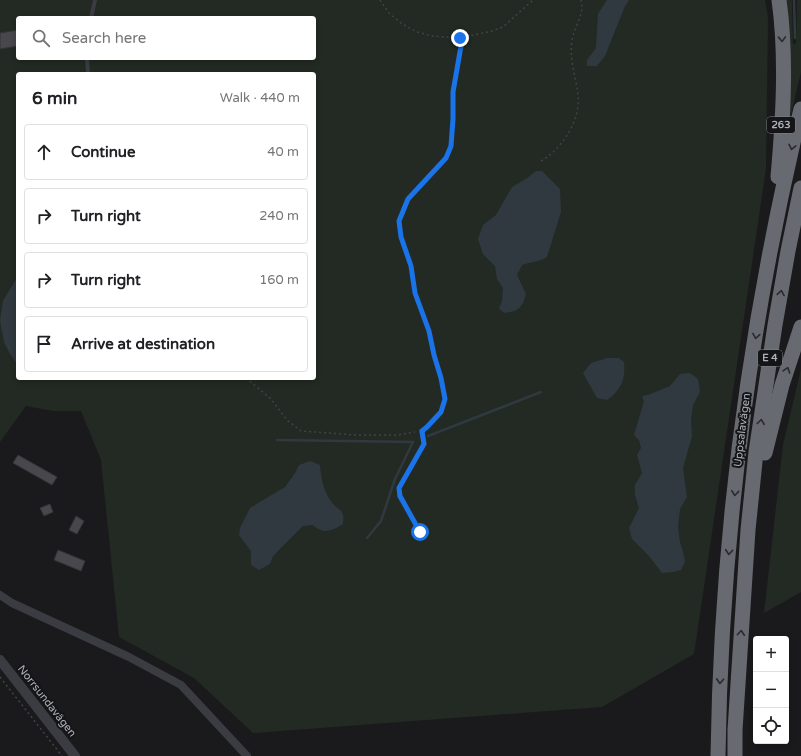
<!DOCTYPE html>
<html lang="en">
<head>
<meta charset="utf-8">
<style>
  :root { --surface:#fff; --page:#f2f2f2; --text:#202124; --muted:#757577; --line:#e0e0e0 }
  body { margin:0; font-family:"Varela Round",sans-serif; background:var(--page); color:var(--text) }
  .controls { position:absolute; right:12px; bottom:12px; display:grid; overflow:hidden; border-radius:4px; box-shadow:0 2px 6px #0003 }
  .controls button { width:36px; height:36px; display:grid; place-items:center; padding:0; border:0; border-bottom:1px solid var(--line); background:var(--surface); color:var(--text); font:20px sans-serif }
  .stop { position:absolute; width:12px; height:12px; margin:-9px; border:3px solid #1a73e8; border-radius:50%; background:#fff }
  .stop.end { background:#1a73e8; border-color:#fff; box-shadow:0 1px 4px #0008 }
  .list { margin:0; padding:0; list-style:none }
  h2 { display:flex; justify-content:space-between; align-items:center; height:52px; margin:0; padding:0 16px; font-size:17px }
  h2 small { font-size:13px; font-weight:400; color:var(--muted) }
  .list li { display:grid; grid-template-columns:26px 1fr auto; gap:12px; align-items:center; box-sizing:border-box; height:56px; margin:0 8px 8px; padding:0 8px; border:1px solid var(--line); border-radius:4px }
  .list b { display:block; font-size:15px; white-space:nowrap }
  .list em { font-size:13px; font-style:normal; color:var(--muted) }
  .icon { flex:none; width:22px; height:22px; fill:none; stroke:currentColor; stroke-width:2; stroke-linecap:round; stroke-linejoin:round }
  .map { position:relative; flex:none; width:801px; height:756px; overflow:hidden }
  .search { position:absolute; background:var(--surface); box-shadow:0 2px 6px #0003; left:16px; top:16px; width:300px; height:44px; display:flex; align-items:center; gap:10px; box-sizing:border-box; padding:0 14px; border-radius:4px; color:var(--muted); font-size:15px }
  .panel { position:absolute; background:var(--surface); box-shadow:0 2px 6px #0003; left:16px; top:72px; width:300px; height:308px; border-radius:4px }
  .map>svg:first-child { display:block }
  .green { fill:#222a23; fill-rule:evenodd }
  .water { fill:#30393f }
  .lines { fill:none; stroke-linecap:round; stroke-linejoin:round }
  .stream { stroke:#30393f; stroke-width:2.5 }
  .building { fill:#47474c; stroke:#343438 }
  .path { stroke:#414348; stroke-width:1.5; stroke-dasharray:2 3; stroke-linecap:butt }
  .service { stroke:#3b3c41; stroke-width:4 }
  .minor { stroke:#3b3c41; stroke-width:8 }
  .tertiary { stroke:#3b3c41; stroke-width:10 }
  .motorway { stroke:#676a71; stroke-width:15 }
  .oneway { stroke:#2a2a2e }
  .route { stroke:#1a73e8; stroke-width:5 }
  .labels { text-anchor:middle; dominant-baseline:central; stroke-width:4; stroke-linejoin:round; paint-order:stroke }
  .shield { fill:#151517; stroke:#7f828a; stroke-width:1 }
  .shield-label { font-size:10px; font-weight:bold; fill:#adb1bb }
  .street-label { font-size:11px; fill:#adb1bb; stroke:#151517 }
</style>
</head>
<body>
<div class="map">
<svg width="801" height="756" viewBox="0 0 801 756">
  <rect width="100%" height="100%" fill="#1a1a1c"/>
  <!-- green -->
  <g class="green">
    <path d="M 0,0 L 765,0 L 768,17 L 766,169 L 694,654 L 602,707 L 253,733 L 194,678 L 119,637 L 101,460 L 81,411 L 53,411 L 26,406 L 0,442 ZM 18,18 L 314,18 L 314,58 L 18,58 ZM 18,74 L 314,74 L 314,378 L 18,378 Z"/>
    <path d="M 783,0 L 792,0 L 793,44 L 796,43 L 797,0 L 801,0 L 801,72 L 784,144 Z"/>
    <path d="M 801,369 L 801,592 L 764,613 L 783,445 Z"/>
  </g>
  <!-- water -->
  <g class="water">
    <path d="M 607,0 L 629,0 L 625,6 L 605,56 L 597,66 L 587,66 L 587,60 L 596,48 L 598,14 Z"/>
    <path d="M 536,171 L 542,171 L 560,189 L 561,212 L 547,257 C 539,262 530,262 522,265 L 517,275 L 526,294 C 522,308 519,311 504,313 L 499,308 L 502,301 L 503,288 L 497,279 L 495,266 L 483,254 L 478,239 L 483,225 L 496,215 L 512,187 L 526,179 Z"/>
    <path d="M 18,276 L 18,365 L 10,354 L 4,342 L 0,320 L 3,301 Z"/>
    <path d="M 607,358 L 619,358 L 624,362 C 626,379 621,390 607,400 L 597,398 L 583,373 L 591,363 Z"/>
    <path d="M 690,373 L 698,379 L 700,392 L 693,405 L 691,419 L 692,436 L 683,468 L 687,497 L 680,509 L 678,527 L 680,542 L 683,552 L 685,562 L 681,570 L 673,572 L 662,573 L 649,556 L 632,539 L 629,528 L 639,508 L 635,495 L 635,485 L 642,473 L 637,455 L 641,448 L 639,440 L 634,435 L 644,401 L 642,396 L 648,395 L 670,386 L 680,374 Z"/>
    <path d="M 310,461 L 320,465 C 321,478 323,490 331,501 C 338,512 345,507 343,524 C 332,531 323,535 313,525 L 303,526 L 273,556 L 270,564 L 259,570 L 251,565 L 251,551 L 239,535 L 240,528 L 250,508 L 285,487 L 295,473 L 299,465 Z"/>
  </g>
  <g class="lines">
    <!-- stream -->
    <g class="stream">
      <path d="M 794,0 L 795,38"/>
      <path d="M 428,436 L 541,392"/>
      <path d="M 277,440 L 413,442 L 395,479 L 381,521 L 367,538"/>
    </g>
  </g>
  <!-- building -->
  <g class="building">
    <path d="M 18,30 L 18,46 L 0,49 L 0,33 Z"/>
    <path d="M 18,455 L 57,477 L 52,485 L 13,463 Z"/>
    <path d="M 50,504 L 53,512 L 44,516 L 40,508 Z"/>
    <path d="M 76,516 L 84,521 L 77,534 L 69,530 Z"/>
    <path d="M 58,550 L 85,561 L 81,571 L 54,560 Z"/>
  </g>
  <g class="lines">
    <!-- path -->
    <g class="path">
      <path d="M 380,0 L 389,13 L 402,24 L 417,32 L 432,36 L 460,38 L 492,31 L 503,27 L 533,0"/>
      <path d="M 541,161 C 562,149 581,120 578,95 C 576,77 569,59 572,41 C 574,26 585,15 581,0"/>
      <path d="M 246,378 L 271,399 L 287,420 L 301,431 L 356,435 L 398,435 L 415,432"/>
      <path d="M 426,428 L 441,412 L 445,399 L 441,378 L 434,355 L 429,331 L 415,293 L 411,266 L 401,237 L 399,221 L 408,199 L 446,158 L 451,146 L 453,119 L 453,93 L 461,46 L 460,38"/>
      <path d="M 0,677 L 62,756"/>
    </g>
    <!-- service -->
    <g class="service">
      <path d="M 91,18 L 95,0"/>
      <path d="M 87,58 L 88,74"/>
      <path d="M 420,532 L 399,496 L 399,488 L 424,444 L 421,431"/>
    </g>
    <!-- minor -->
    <path class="minor" d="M 0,595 L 12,603 L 129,657 L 181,685 L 247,756"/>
    <!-- tertiary -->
    <path class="tertiary" d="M 0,660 L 75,756"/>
    <!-- motorway -->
    <g class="motorway">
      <path d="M 778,177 C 783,120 787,57 779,0"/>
      <path d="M 765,453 L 782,385 L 801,327"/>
      <path d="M 718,756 C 721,539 750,320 801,109"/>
      <path d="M 735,756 L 735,730 L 748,530 L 756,452 L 775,325 L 788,251 L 801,188"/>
    </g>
  </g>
  <!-- one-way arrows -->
  <defs><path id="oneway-chevron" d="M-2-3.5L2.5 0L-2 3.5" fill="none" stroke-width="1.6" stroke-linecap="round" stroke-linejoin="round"/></defs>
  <g class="oneway">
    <use href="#oneway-chevron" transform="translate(782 39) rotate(88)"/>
    <use href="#oneway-chevron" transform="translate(792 147) rotate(102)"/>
    <use href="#oneway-chevron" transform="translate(781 293) rotate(-80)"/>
    <use href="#oneway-chevron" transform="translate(756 336) rotate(99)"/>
    <use href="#oneway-chevron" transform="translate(787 370) rotate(-72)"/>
    <use href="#oneway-chevron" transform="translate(761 422) rotate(-82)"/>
    <use href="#oneway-chevron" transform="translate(735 493) rotate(96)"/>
    <use href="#oneway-chevron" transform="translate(729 552) rotate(95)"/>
    <use href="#oneway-chevron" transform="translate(741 633) rotate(-86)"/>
    <use href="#oneway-chevron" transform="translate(720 681) rotate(93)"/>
  </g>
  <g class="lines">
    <!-- route -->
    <path class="route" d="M 420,532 L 400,496 L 399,488 L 424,444 L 422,431 L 427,427 L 441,412 L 445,399 L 441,378 L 434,355 L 429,331 L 415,293 L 411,266 L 401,237 L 399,221 L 408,199 L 446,158 L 451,146 L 453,119 L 453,92 L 461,46 L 460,38"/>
  </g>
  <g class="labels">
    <!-- shield labels -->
    <g class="shield">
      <rect x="767" y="117" width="28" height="16" rx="3"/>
      <rect x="758" y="350" width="24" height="16" rx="3"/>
    </g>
    <g class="shield-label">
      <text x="781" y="125">263</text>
      <text x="770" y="358">E 4</text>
    </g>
    <!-- street labels -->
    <g class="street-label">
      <text transform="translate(742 430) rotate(-83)">Uppsalavägen</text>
      <text transform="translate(47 701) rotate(52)">Norrsundavägen</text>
    </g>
  </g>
</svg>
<div class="controls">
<button>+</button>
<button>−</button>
<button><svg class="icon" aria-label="locate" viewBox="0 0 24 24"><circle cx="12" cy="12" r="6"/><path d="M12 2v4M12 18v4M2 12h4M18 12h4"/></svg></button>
</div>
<div class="stop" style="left:420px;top:532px"></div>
<div class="stop end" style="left:460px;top:38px"></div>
<div class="search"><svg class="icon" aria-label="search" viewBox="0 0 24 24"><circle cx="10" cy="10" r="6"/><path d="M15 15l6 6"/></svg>Search here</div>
<section class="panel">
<h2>6 min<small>Walk · 440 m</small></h2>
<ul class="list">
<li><svg class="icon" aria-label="ahead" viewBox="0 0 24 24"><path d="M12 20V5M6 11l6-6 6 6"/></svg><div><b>Continue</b></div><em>40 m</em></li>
<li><svg class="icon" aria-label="right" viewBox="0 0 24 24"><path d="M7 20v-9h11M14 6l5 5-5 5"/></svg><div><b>Turn right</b></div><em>240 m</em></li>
<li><svg class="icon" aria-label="right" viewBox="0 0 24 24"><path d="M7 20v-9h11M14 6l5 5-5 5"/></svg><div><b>Turn right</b></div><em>160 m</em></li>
<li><svg class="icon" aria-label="arrive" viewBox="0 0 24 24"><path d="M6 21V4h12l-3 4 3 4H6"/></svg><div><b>Arrive at destination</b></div></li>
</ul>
</section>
</div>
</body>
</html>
